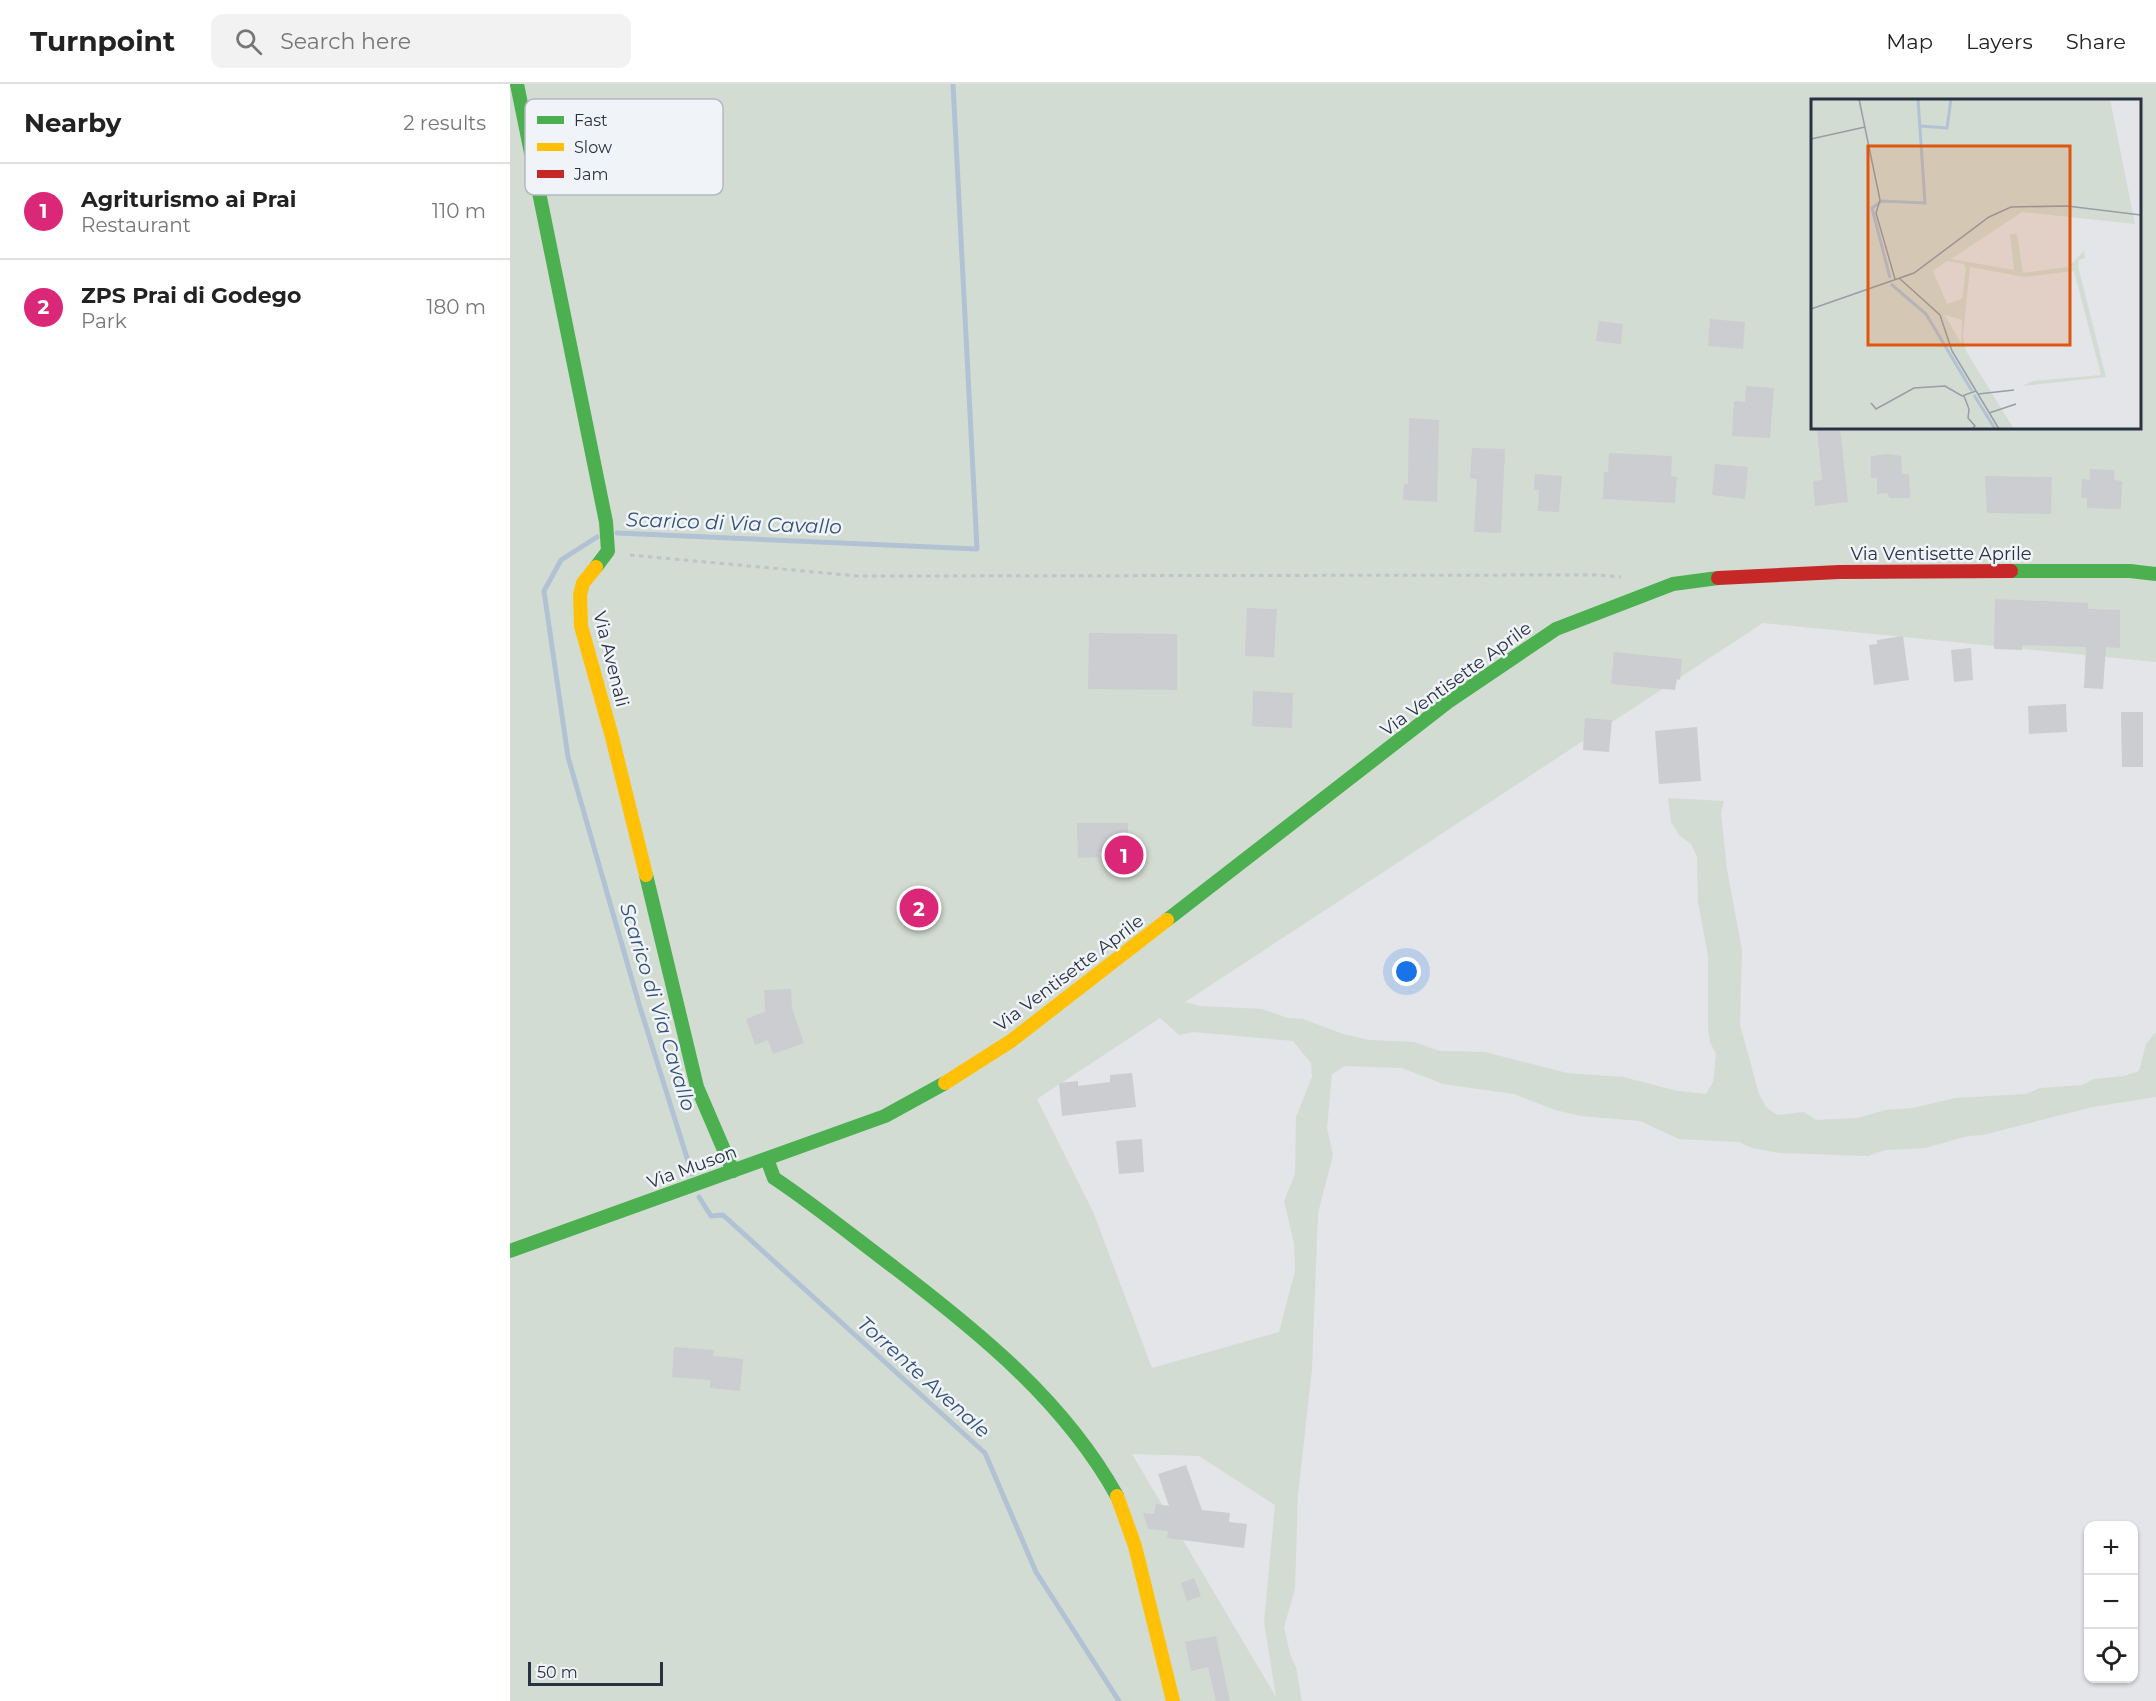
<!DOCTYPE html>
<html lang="en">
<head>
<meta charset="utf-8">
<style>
  :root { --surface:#fff; --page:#f2f2f2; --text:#222; --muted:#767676; --line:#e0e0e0; --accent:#db2777 }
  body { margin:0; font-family:Montserrat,sans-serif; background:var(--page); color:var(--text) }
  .controls { position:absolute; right:18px; bottom:18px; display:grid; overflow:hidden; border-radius:12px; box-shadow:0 2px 4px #0004 }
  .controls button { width:54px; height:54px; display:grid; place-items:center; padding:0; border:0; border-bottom:2px solid var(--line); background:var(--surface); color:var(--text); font:30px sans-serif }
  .scale { position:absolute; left:18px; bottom:15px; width:135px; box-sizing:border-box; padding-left:6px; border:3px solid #283242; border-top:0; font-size:16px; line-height:21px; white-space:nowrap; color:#283242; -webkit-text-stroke:4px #f0f3f7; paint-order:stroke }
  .you { position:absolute; left:897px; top:888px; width:21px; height:21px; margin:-15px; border:4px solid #fff; border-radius:50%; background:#1a73e8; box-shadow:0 0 0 9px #1a73e833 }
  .badge { display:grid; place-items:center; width:39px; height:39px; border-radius:50%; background:var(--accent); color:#fff; font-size:20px; font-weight:700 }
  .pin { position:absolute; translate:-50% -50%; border:3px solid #fff; box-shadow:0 2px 6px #0006 }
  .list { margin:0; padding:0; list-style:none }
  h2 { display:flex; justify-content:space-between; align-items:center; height:78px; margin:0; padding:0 24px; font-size:26px }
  h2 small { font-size:20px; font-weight:400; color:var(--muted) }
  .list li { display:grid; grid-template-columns:39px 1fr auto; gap:18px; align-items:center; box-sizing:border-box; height:96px; padding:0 24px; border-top:2px solid var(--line) }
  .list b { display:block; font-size:22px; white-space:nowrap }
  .list p { margin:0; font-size:20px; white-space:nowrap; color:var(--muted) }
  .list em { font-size:20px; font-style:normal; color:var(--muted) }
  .icon { flex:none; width:33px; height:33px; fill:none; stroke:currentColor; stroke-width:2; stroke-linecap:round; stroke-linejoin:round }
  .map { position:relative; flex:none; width:1646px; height:1617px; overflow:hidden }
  header { display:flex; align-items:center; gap:36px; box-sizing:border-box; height:84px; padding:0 30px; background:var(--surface); border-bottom:2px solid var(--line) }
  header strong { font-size:28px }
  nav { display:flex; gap:33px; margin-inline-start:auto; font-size:21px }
  .search { width:420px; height:54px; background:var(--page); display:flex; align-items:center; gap:15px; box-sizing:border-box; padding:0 21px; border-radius:12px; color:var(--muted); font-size:22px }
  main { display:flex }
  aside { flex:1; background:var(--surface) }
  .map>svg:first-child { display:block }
  .green { fill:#d3dcd3; fill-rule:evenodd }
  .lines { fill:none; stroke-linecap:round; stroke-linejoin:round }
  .stream { stroke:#b1c2d4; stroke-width:5 }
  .building { fill:#cbcdd0 }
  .path { stroke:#c1c3c8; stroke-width:3; stroke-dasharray:4.5 4.5; stroke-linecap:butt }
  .fast { stroke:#4caf50; stroke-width:14 }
  .slow { stroke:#ffc107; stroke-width:14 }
  .jam { stroke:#c62828; stroke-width:14 }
  .labels { text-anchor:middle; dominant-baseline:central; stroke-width:5; stroke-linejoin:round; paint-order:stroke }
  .street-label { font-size:18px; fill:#283242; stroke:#f0f3f7 }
  .water-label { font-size:20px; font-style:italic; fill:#315177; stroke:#f0f3f7 }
  .inset-river { fill:none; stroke:#b1c2d4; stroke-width:3 }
  .inset-road { fill:none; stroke:#989da6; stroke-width:1.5 }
  .view { fill:#de570f; fill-opacity:0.15; stroke:#de570f; stroke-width:3 }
  .inset-edge { fill:none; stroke:#283242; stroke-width:3 }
  .key { fill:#f0f3f7; stroke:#b4b9c1; stroke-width:1.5 }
  .key-label { font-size:16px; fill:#283242 }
</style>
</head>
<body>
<header>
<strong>Turnpoint</strong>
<div class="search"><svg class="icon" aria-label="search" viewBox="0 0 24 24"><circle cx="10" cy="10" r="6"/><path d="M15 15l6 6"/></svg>Search here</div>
<nav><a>Map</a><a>Layers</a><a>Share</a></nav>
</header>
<main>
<aside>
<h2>Nearby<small>2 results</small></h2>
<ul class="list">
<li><span class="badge">1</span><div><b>Agriturismo ai Prai</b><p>Restaurant</p></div><em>110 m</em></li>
<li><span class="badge">2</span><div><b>ZPS Prai di Godego</b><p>Park</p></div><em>180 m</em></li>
</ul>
</aside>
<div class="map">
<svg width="1646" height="1617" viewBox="0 0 1646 1617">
  <rect width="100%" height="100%" fill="#e3e5e8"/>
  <!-- green -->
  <path class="green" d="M 0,0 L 1646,0 L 1646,578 L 1253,539 L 675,918 L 690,922 L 752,925 L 778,934 L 793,935 L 833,950 L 859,956 L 904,958 L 930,967 L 975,968 L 1057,989 L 1113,993 L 1168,1007 L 1196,1010 L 1203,998 L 1206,970 L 1200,958 L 1198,944 L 1198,872 L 1188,818 L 1187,773 L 1181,760 L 1169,751 L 1161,738 L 1158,714 L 1214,717 L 1211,729 L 1217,785 L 1232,866 L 1230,941 L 1249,1010 L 1256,1023 L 1267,1031 L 1294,1028 L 1306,1036 L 1348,1034 L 1375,1026 L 1403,1024 L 1445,1014 L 1516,1010 L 1530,1004 L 1572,1001 L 1584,995 L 1614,992 L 1629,987 L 1636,960 L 1646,948 L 1646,1013 L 1583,1023 L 1473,1051 L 1458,1052 L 1415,1064 L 1375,1066 L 1358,1072 L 1269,1069 L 1242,1064 L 1229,1058 L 1169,1055 L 1130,1037 L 1071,1032 L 1045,1026 L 1004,1010 L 933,1000 L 892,984 L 835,982 L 822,990 L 817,1044 L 823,1071 L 808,1129 L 802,1285 L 788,1411 L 785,1505 L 774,1543 L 780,1570 L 786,1583 L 792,1617 L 0,1617 ZM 1302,16 L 1630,16 L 1630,344 L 1302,344 ZM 650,934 L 669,951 L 683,948 L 783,957 L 801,979 L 802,993 L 786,1033 L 785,1090 L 774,1117 L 784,1159 L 785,1187 L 769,1248 L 642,1284 L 584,1130 L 527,1015 ZM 622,1370 L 689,1372 L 765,1421 L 754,1538 L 766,1613 Z"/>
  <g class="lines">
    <!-- stream -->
    <g class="stream">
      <path d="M 107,449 L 467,465 L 443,0"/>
      <path d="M 87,453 L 51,476 L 34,507 L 58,673 L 129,920 L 182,1090"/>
      <path d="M 189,1113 L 201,1132 L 213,1131 L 475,1369 L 526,1488 L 609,1617"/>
    </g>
  </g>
  <!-- building -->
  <g class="building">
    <path d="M 1200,235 L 1235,238 L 1233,265 L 1198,262 Z"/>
    <path d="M 1089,237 L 1113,240 L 1111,260 L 1086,257 Z"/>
    <path d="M 1236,302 L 1264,304 L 1260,354 L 1222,352 L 1224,317 L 1235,318 Z"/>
    <path d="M 899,334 L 929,336 L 927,418 L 893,416 L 894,400 L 898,400 Z"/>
    <path d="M 1330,344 L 1338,418 L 1305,422 L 1303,397 L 1312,396 L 1307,346 Z"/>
    <path d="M 962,364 L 995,365 L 991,449 L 964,448 L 967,395 L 960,394 Z"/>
    <path d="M 1099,369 L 1162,372 L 1161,392 L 1167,393 L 1165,419 L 1093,415 L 1094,388 L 1098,388 Z"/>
    <path d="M 1378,370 L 1391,372 L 1392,390 L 1399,390 L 1400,414 L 1379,414 L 1378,409 L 1367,410 L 1367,394 L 1361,394 L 1361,372 Z"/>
    <path d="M 1205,380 L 1238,383 L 1235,415 L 1202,411 Z"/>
    <path d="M 1580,385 L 1604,386 L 1604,396 L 1612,397 L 1611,425 L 1577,424 L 1577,414 L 1571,414 L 1572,395 L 1580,396 Z"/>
    <path d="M 1025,390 L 1052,392 L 1049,428 L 1028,427 L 1029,406 L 1024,406 Z"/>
    <path d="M 1475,392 L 1542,393 L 1541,430 L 1477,429 Z"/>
    <path d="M 1485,515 L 1578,519 L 1578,525 L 1610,526 L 1610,564 L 1596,563 L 1593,605 L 1574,604 L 1576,563 L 1512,561 L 1512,566 L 1484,565 Z"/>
    <path d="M 737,524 L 767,525 L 764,573 L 735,572 Z"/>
    <path d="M 579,549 L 667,550 L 667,606 L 578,605 Z"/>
    <path d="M 1393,552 L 1399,596 L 1364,601 L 1359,561 L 1367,560 L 1367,556 Z"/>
    <path d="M 1461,564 L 1463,596 L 1444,598 L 1441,566 Z"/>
    <path d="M 1104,568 L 1172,575 L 1170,596 L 1167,595 L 1165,606 L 1101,600 Z"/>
    <path d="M 743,607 L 783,609 L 782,644 L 742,642 Z"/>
    <path d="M 1556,620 L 1557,648 L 1519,650 L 1518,622 Z"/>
    <path d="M 1611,628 L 1633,628 L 1633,683 L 1612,683 Z"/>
    <path d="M 1075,634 L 1102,636 L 1099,668 L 1073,666 Z"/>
    <path d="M 1187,643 L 1191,697 L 1149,700 L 1145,647 Z"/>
    <path d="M 567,739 L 618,739 L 618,767 L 589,768 L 589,773 L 568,774 Z"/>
    <path d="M 281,905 L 282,924 L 294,959 L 263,970 L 258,956 L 245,961 L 236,935 L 255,928 L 254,906 Z"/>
    <path d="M 622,989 L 626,1023 L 552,1032 L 549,999 L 568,997 L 568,1002 L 600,998 L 600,991 Z"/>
    <path d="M 632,1055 L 634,1088 L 609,1090 L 606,1057 Z"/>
    <path d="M 164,1263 L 204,1266 L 203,1272 L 233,1275 L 230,1307 L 200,1304 L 200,1296 L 162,1293 Z"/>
    <path d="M 676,1381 L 692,1426 L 720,1429 L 719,1438 L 737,1440 L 734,1464 L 657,1454 L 658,1447 L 638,1445 L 633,1429 L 644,1430 L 646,1420 L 659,1422 L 648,1390 Z"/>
    <path d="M 684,1494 L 691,1512 L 677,1517 L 671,1499 Z"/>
    <path d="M 706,1552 L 715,1594 L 720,1617 L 706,1617 L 698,1583 L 681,1587 L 675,1558 Z"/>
  </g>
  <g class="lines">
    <!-- path -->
    <path class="path" d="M 120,471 L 348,492 L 1089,491 L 1111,493"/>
    <!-- fast -->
    <g class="fast">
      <path d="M 7,0 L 96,438 L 98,467 L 86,483"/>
      <path d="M 1501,487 L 1620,487 L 1646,490"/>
      <path d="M 136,791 L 187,1003 L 223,1087"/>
      <path d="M 657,836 L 938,618 L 1046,545 L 1163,500 L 1208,494"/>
      <path d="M 257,1075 L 264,1094 C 306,1122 345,1154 385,1184 C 471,1250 554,1317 607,1412"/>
      <path d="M 0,1167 L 375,1032 L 435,999"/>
    </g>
    <!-- slow -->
    <g class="slow">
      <path d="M 86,483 L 73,499 L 70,511 L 71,542 L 102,653 L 136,791"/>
      <path d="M 435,999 L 501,957 L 657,836"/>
      <path d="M 607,1412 L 625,1462 L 663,1617"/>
    </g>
    <!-- jam -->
    <path class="jam" d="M 1208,494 L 1329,488 L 1501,487"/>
  </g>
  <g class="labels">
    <!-- street labels -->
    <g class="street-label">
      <text x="1431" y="470">Via Ventisette Aprile</text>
      <text transform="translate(101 575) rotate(76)">Via Avenali</text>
      <text transform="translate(946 595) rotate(-36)">Via Ventisette Aprile</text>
      <text transform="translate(559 889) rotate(-37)">Via Ventisette Aprile</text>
      <text transform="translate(182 1083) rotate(-20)">Via Muson</text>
    </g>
    <!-- water labels -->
    <g class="water-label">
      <text transform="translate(224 439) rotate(2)">Scarico di Via Cavallo</text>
      <text transform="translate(148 923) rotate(73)">Scarico di Via Cavallo</text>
      <text transform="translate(414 1293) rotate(42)">Torrente Avenale</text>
    </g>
  </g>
  <!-- overview -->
  <g transform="translate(1301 15)">
    <rect width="330" height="330" fill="#e3e5e8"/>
    <path d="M 0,0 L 299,0 L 324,125 L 211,113 L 140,160 L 203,171 L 199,135 L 206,135 L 212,174 L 257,168 L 273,152 L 274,159 L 268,161 L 267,167 L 295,278 L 211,287 L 222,282 L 290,276 L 263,172 L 213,178 L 159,168 L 152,237 L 155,252 L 203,330 L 0,330 ZM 136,162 L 153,165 L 155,169 L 151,200 L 136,205 L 122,172 ZM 134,216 L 151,221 L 150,244 Z" fill="#d3dcd3" fill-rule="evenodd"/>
    <path class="inset-river" d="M 109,27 L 136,29 L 140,0M 79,179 L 61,109 L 71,102 L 114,104 L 107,0M 80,185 L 115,215 L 161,292M 163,296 L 184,330"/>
    <path class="inset-road" d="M 48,0 L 69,101 L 65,114 L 84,180M 0,40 L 54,28M 88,179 L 129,216 L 141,252 L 188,330M 0,210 L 103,174 L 178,118 L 200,108 L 256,107 L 330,116M 167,295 L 203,291M 153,297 L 158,310 L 157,319 L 164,327 L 161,330M 60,304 L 65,310 L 103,289 L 134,287 L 151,297 L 165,292M 178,314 L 205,305"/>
    <path class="view" d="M 57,47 L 259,47 L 259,246 L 57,246 Z"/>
    <rect width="330" height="330" class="inset-edge"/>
  </g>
  <!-- legend -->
  <rect x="15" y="15" width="198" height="96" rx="9" class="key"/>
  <rect x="27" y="32" width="27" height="8" fill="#4caf50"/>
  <rect x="27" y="59" width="27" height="8" fill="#ffc107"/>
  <rect x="27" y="86" width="27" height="8" fill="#c62828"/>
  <g class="key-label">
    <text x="64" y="42">Fast</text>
    <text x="64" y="69">Slow</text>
    <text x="64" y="96">Jam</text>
  </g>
</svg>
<div class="controls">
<button>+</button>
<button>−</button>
<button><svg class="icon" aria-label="locate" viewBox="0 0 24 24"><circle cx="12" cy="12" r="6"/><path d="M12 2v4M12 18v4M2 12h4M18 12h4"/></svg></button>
</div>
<div class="scale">50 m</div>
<div class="you"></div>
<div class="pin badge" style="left:614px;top:771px">1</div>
<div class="pin badge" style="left:409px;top:824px">2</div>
</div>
</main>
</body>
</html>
